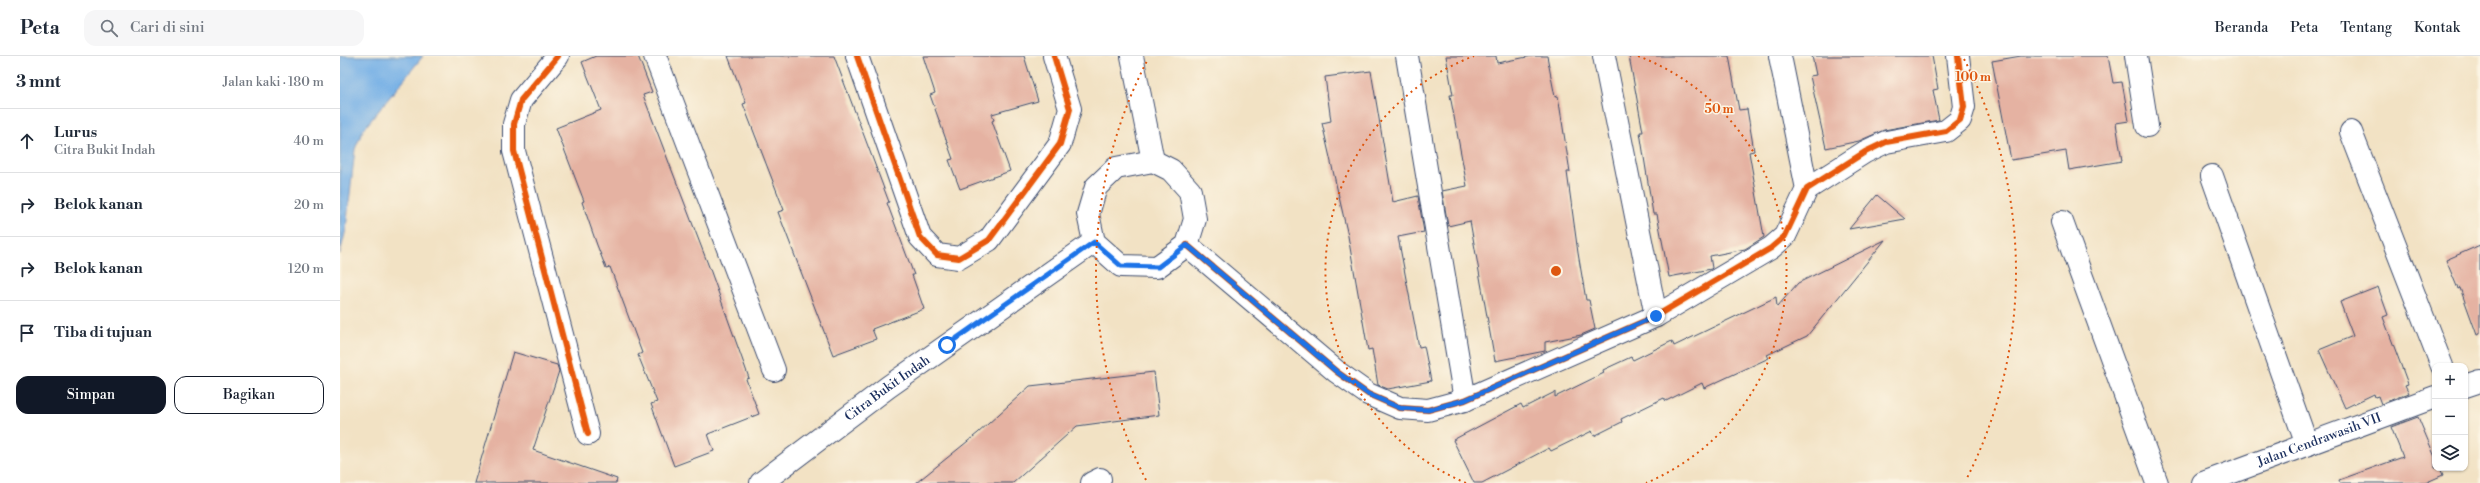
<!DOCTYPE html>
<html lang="id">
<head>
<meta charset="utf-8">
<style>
  :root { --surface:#fff; --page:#f6f6f7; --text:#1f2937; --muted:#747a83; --line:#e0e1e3; --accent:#111827 }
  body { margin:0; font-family:"Libre Bodoni",serif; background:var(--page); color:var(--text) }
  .controls { position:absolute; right:12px; bottom:12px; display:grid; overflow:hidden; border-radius:8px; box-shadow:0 1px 3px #0004 }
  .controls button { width:36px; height:36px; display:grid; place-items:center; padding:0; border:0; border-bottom:1px solid var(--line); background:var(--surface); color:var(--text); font:20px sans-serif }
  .stop { position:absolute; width:12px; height:12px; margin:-9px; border:3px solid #1a73e8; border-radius:50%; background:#fff }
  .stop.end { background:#1a73e8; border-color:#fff; box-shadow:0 1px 4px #0008 }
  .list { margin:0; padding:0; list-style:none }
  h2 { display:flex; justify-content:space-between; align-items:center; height:52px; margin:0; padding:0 16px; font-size:17px }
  h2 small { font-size:13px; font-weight:400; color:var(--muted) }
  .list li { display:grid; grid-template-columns:26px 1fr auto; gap:12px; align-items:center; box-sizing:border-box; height:64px; padding:0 16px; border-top:1px solid var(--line) }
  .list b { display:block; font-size:15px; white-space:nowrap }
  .list p { margin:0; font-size:13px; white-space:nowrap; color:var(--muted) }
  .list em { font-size:13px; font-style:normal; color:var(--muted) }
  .actions { display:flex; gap:8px; padding:12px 16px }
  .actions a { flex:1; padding:9px 0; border:1px solid var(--accent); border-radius:12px; text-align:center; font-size:14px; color:var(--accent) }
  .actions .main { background:var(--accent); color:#fff }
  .icon { flex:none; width:22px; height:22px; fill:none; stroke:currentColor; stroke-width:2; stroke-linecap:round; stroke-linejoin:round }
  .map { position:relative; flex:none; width:2140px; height:427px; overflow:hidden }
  header { display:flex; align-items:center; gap:24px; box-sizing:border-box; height:56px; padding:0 20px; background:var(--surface); border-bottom:1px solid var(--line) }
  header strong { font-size:19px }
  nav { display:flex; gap:22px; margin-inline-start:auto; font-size:14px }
  .search { width:280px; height:36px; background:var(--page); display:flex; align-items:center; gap:10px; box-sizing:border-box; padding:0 14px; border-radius:12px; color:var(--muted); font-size:15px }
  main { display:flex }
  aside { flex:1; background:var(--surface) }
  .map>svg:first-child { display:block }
  .water { fill:#76b0e6; stroke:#4870a2 }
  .building { fill:#e5b2a2 }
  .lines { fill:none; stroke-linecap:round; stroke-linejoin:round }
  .minor-casing { stroke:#3b4a6d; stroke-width:24 }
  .minor { stroke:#fff; stroke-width:22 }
  .cycleway-casing { stroke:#fcf5e5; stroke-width:8 }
  .cycleway { stroke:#e8590c; stroke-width:6 }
  .route { stroke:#1a73e8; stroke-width:5 }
  .ring { fill:none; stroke:#de5710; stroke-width:2; stroke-dasharray:2 4 }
  .labels { text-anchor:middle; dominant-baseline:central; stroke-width:3; stroke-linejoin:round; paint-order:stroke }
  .street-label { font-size:13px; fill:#1b2f5e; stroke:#fcf5e5 }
  .centre { fill:#de5710; stroke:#fcf5e5; stroke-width:2 }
  .ring-label { font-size:12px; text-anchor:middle; font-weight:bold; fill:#de5710; stroke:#fcf5e5; stroke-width:3; stroke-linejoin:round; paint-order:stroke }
</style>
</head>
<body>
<header>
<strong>Peta</strong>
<div class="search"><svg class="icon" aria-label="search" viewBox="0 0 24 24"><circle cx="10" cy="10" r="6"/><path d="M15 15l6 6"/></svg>Cari di sini</div>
<nav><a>Beranda</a><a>Peta</a><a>Tentang</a><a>Kontak</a></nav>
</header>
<main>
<aside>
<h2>3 mnt<small>Jalan kaki · 180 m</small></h2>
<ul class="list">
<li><svg class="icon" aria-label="ahead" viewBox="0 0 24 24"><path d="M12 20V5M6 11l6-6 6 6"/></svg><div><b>Lurus</b><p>Citra Bukit Indah</p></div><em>40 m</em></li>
<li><svg class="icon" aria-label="right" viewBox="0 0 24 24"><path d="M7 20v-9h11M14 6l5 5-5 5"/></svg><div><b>Belok kanan</b></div><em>20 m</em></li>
<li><svg class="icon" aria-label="right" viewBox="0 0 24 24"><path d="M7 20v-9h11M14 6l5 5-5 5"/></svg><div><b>Belok kanan</b></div><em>120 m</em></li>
<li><svg class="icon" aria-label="arrive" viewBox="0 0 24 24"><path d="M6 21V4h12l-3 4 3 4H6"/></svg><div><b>Tiba di tujuan</b></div></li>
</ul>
<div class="actions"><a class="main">Simpan</a><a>Bagikan</a></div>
</aside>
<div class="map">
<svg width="2140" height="427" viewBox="0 0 2140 427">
  <rect width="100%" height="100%" fill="#fcf5e5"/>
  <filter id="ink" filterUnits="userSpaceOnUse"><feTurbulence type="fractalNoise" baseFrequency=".025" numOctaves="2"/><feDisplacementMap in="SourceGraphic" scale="8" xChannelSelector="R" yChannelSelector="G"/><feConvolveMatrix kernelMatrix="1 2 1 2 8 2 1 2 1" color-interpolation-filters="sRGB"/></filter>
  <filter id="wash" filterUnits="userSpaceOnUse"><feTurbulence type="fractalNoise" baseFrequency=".012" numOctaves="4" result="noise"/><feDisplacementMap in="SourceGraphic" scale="16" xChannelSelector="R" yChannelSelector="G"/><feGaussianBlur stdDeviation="0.9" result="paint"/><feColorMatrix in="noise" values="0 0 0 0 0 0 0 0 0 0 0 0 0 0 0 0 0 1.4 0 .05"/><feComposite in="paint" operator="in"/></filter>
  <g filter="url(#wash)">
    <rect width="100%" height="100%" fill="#f2e2c4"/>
    <!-- water -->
    <path class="water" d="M 0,0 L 83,0 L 23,74 L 15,93 L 6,173 L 0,198 Z"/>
    <g id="blocks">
      <!-- building -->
      <g class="building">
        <path d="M 256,0 L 298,0 L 312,36 L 303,39 L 371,216 L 409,322 L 406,323 L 419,358 L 368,378 L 374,395 L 334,410 L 311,348 L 317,346 L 298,299 L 302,297 L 270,211 L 266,212 L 257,189 L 242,146 L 244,145 L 216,72 L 261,54 L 242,6 Z"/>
        <path d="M 388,0 L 494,0 L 549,146 L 547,147 L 574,219 L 572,219 L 584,253 L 532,273 L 536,283 L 493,299 L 438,156 L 444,154 L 403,48 L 406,47 Z"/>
        <path d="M 583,0 L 684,0 L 698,45 L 652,58 L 654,64 L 652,65 L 670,115 L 620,133 L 609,104 L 613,103 L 590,39 L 595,37 Z"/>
        <path d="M 1106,0 L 1156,0 L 1157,7 L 1192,0 L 1207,0 L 1215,41 L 1218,40 L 1230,116 L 1227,116 L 1238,197 L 1246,244 L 1249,244 L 1255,273 L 1241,279 L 1205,286 L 1205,295 L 1155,305 L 1130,165 L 1108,170 L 1102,135 L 1127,130 L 1110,39 L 1113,39 Z"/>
        <path d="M 1289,0 L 1389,0 L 1399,54 L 1407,53 L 1414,95 L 1409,96 L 1424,181 L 1405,193 L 1370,200 L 1372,212 L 1371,213 L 1329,221 L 1317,158 L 1313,158 L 1300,76 L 1303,76 Z"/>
        <path d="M 1472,0 L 1592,0 L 1598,33 L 1593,34 L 1599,64 L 1544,74 L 1519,85 L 1486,92 L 1470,20 L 1476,19 Z"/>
        <path d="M 1681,0 L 1768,0 L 1773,27 L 1782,26 L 1789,65 L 1776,67 L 1782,105 L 1729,114 L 1726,95 L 1671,104 L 1652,5 Z"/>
        <path d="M 1031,15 L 1053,146 L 1078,140 L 1084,176 L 1058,181 L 1079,291 L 1084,290 L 1091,325 L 1048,333 L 1038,329 L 1032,293 L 1028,294 L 1008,180 L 982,67 L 991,65 L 985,21 Z"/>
        <path d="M 1537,139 L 1565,163 L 1509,173 Z"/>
        <path d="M 1545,184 L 1467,280 L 1427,299 L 1429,302 L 1364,332 L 1362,327 L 1326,345 L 1324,342 L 1281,363 L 1282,366 L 1254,380 L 1252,375 L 1211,395 L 1209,392 L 1142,427 L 1134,427 L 1113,384 L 1181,348 L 1183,352 L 1215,336 L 1215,341 L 1264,317 L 1263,314 L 1291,301 L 1293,304 L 1332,285 L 1334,290 L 1436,241 L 1437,251 L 1458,227 Z"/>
        <path d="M 2140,189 L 2140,278 L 2137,279 L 2120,232 L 2118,233 L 2106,204 Z"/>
        <path d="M 2038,231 L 2048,259 L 2043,261 L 2068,328 L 2065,329 L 2069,337 L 2041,348 L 2038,340 L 2035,341 L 2034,338 L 2005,352 L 1979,294 L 2013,280 L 2000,246 Z"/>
        <path d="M 173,296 L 217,309 L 219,315 L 193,394 L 277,423 L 276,427 L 134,427 Z"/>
        <path d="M 814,316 L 819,359 L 737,370 L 673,427 L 576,427 L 638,377 L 690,330 Z"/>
        <path d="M 2078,361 L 2095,401 L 2095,412 L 2100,412 L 2103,419 L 2085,427 L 2000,427 L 1999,424 L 2063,401 L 2051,371 Z"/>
      </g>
    </g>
  </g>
  <g filter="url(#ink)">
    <use href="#blocks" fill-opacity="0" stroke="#3b4a6d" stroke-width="1"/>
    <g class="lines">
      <defs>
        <g id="minor">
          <path d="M 218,0 L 181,44 L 174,68 L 174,95 L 248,378"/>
          <path d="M 315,0 L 434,314"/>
          <path d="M 517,0 L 580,181 L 597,199 L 619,202 L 649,184 L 720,88 L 730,53 L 714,0"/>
          <path d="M 792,0 L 813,105"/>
          <path d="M 1067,0 L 1125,344"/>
          <path d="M 1264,0 L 1316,260"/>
          <path d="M 1440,0 L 1467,133"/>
          <path d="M 1796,0 L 1807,70"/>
          <path d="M 2011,76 L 2102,310"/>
          <path d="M 813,105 L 831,114 L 850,135 L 855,163 L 847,189 L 817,211 L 781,210 L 754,186 L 748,158 L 756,131 L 776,112 Z"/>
          <path d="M 1872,120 L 1967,389"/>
          <path d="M 1722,166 L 1817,427"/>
          <path d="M 847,189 L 997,316 L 1028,338 L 1060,352 L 1088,354 L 1125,344 L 1316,260 L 1431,192 L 1445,180 L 1467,133 L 1525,96 L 1546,86 L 1606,75 L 1620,64 L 1624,51 L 1618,0"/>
          <path d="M 2125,330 L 2140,325"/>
          <path id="s1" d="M 421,427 L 548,331 L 754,186"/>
          <path d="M 752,427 L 760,423"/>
          <path id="s2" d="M 1863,427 L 2095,341"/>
        </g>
      </defs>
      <!-- minor casing -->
      <use href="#minor" class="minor-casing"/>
      <!-- minor -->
      <use href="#minor" class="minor"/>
      <defs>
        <g id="cycleway">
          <path d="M 218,0 L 181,44 L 174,68 L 174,95 L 248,378"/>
          <path d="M 517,0 L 580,181 L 597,199 L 619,202 L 649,184 L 720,88 L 730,53 L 714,0"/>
          <path d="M 847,189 L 997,316 L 1028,338 L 1060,352 L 1088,354 L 1125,344 L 1316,260 L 1431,192 L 1445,180 L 1467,133 L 1525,96 L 1546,86 L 1606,75 L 1620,64 L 1624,51 L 1618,0"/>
        </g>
      </defs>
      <!-- cycleway casing -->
      <use href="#cycleway" class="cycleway-casing"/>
      <!-- cycleway -->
      <use href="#cycleway" class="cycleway"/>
    </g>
  </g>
  <g class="lines" filter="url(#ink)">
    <!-- route -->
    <path class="route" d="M 607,289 L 754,186 L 781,210 L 818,211 L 847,189 L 997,316 L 1028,338 L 1060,352 L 1088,354 L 1125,344 L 1316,260"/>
  </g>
  <!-- distance rings -->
  <g class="ring">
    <path d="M1126 427A230 230 0 0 1 1134 0M1298 0A230 230 0 0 1 1306 427"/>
    <path d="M806 424A460 460 0 0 1 808 3M1624 3A460 460 0 0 1 1626 424"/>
  </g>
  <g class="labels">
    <!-- street labels -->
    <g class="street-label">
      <text stroke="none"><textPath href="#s1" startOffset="158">Citra Bukit Indah</textPath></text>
      <text stroke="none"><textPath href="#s2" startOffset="124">Jalan Cendrawasih VII</textPath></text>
    </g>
  </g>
  <circle cx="1216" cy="215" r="6" class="centre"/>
  <g class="ring-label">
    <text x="1633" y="25">100 m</text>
    <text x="1379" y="57">50 m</text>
  </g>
</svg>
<div class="controls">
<button>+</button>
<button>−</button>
<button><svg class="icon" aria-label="layers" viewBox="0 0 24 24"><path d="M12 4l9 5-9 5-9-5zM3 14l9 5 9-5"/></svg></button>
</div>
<div class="stop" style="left:607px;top:289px"></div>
<div class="stop end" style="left:1316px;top:260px"></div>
</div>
</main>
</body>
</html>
